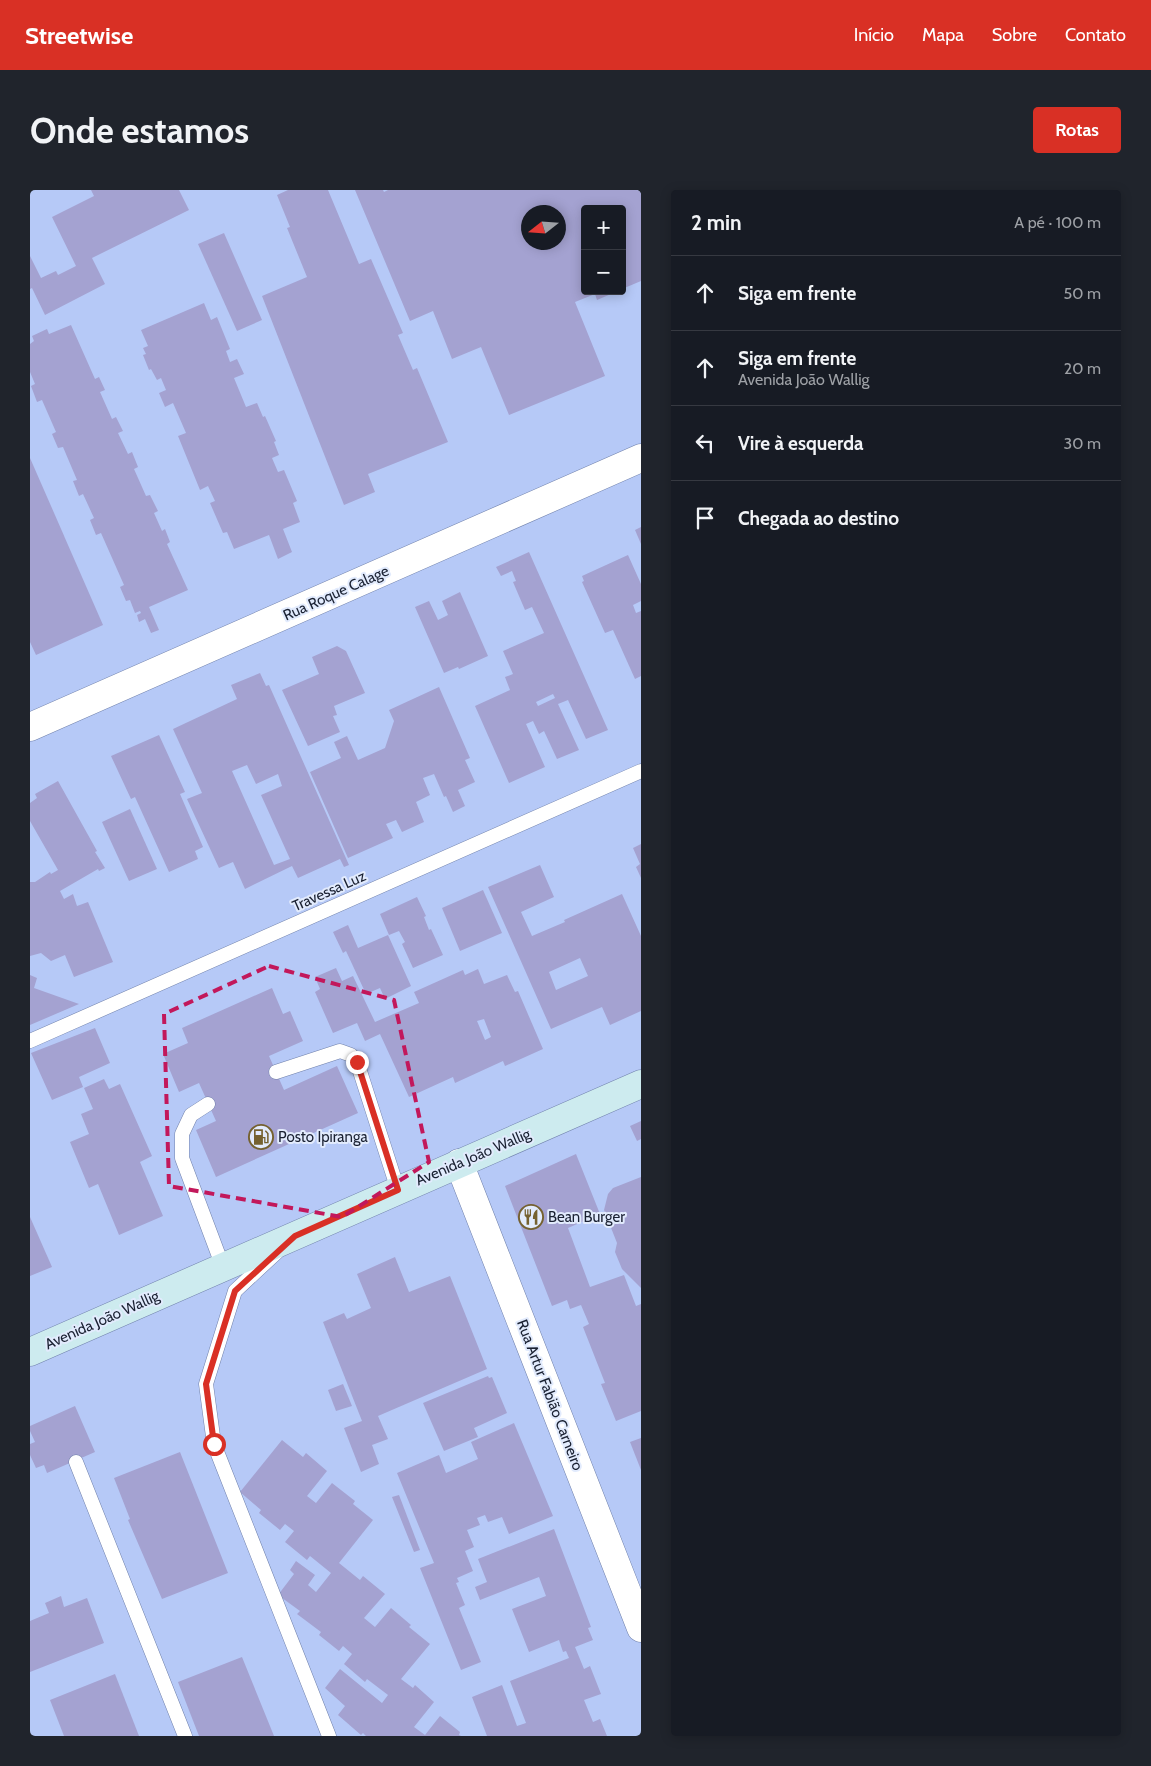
<!DOCTYPE html>
<html lang="pt">
<head>
<meta charset="utf-8">
<style>
  :root { --surface:#171b24; --page:#20242c; --text:#f1f3f6; --muted:#9ea1a6; --line:#363941; --accent:#d93025 }
  body { margin:0; font-family:Cabin,sans-serif; background:var(--page); color:var(--text) }
  .controls { position:absolute; right:15px; top:15px; display:grid; overflow:hidden; border-radius:5px; box-shadow:0 2px 12px #0003 }
  .controls button { width:45px; height:45px; display:grid; place-items:center; padding:0; border:0; border-bottom:1px solid var(--line); background:var(--surface); color:var(--text); font:25px sans-serif }
  .compass { position:absolute; left:491px; top:15px; width:45px; height:45px; border-radius:50%; background:var(--surface); box-shadow:0 2px 12px #0003; rotate:253deg }
  .stop { position:absolute; width:15px; height:15px; margin:-11px; border:4px solid #d93025; border-radius:50%; background:#fff }
  .stop.end { background:#d93025; border-color:#fff; box-shadow:0 1px 5px #0008 }
  .list { margin:0; padding:0; list-style:none }
  h2 { display:flex; justify-content:space-between; align-items:center; height:65px; margin:0; padding:0 20px; font-size:21px }
  h2 small { font-size:16px; font-weight:400; color:var(--muted) }
  .list li { display:grid; grid-template-columns:32px 1fr auto; gap:15px; align-items:center; box-sizing:border-box; height:75px; padding:0 20px; border-top:1px solid var(--line) }
  .list b { display:block; font-size:19px; white-space:nowrap }
  .list p { margin:0; font-size:16px; white-space:nowrap; color:var(--muted) }
  .list em { font-size:16px; font-style:normal; color:var(--muted) }
  .icon { flex:none; width:28px; height:28px; fill:none; stroke:currentColor; stroke-width:2; stroke-linecap:round; stroke-linejoin:round }
  .map { position:relative; flex:none; width:611px; height:1546px; overflow:hidden; border-radius:5px }
  header { display:flex; align-items:center; gap:30px; box-sizing:border-box; height:70px; padding:0 25px; background:var(--accent); color:#fff }
  header strong { font-size:24px }
  nav { display:flex; gap:28px; margin-inline-start:auto; font-size:18px }
  .intro { display:flex; align-items:center; justify-content:space-between; box-sizing:border-box; height:120px; padding:0 30px }
  h1 { margin:0; font-size:35px }
  .button { padding:12px 22px; border-radius:5px; background:var(--accent); color:#fff; font-size:18px; font-weight:700 }
  main { display:flex; gap:30px; padding:0 30px }
  aside { flex:1; background:var(--surface); border-radius:5px; box-shadow:0 2px 12px #0003 }
  .map>svg:first-child { display:block }
  .building { fill:#a4a2d1; fill-rule:evenodd }
  .lines { fill:none; stroke-linecap:round; stroke-linejoin:round }
  .lane-casing { stroke:#7081ab; stroke-width:15 }
  .street-casing { stroke:#7081ab; stroke-width:29 }
  .secondary-casing { stroke:#7081ab; stroke-width:29 }
  .lane { stroke:#fff; stroke-width:14 }
  .street { stroke:#fff; stroke-width:28 }
  .secondary { stroke:#cdebef; stroke-width:28 }
  .route { stroke:#d93025; stroke-width:6 }
  .marked { fill:none; stroke:#c2185b; stroke-width:4; stroke-dasharray:10 6; stroke-linejoin:round }
  .labels { text-anchor:middle; dominant-baseline:central; stroke-width:4; stroke-linejoin:round; paint-order:stroke }
  .street-label { font-size:15px; fill:#1a2132; stroke:#e2ebfd }
  .poi-label { font-size:15px; fill:#1a2132; stroke:#e2ebfd; text-anchor:start }
</style>
</head>
<body>
<header>
<strong>Streetwise</strong>
<nav><a>Início</a><a>Mapa</a><a>Sobre</a><a>Contato</a></nav>
</header>
<div class="intro"><h1>Onde estamos</h1><a class="button">Rotas</a></div>
<main>
<div class="map">
<svg width="611" height="1546" viewBox="0 0 611 1546">
  <rect width="100%" height="100%" fill="#b6c9f7"/>
  <!-- building -->
  <g class="building">
    <path d="M 61,0 L 149,0 L 159,20 L 62,68 L 75,94 L 15,125 L 2,98 L 0,99 L 0,66 L 11,88 L 26,81 L 28,85 L 46,76 L 22,27 L 64,6 Z"/>
    <path d="M 258,0 L 298,0 L 329,74 L 341,69 L 373,143 L 368,145 L 383,180 L 387,178 L 418,252 L 338,284 L 345,302 L 314,315 L 232,106 L 277,87 L 257,38 L 260,37 L 247,5 Z"/>
    <path d="M 325,0 L 353,0 L 354,2 L 358,0 L 611,0 L 611,91 L 592,99 L 592,19 L 555,19 L 555,101 L 588,101 L 567,110 L 565,104 L 545,112 L 575,186 L 479,225 L 451,157 L 422,169 L 403,121 L 380,131 ZM 498,22 L 528,22 L 528,52 L 498,52 Z"/>
    <path d="M 194,43 L 232,130 L 207,141 L 168,54 Z"/>
    <path d="M 174,113 L 181,130 L 187,127 L 200,159 L 196,161 L 200,172 L 207,169 L 214,184 L 204,188 L 216,217 L 227,213 L 233,227 L 235,226 L 246,251 L 244,252 L 249,265 L 242,268 L 248,282 L 254,280 L 267,311 L 263,313 L 270,332 L 253,339 L 262,362 L 248,369 L 239,345 L 204,359 L 197,342 L 193,343 L 180,313 L 185,311 L 178,296 L 170,300 L 148,246 L 156,243 L 143,213 L 135,217 L 129,203 L 136,200 L 131,188 L 127,190 L 121,179 L 119,180 L 113,165 L 116,164 L 113,158 L 118,156 L 111,140 Z"/>
    <path d="M 41,135 L 65,189 L 69,187 L 75,200 L 70,202 L 82,229 L 86,227 L 93,241 L 88,243 L 98,264 L 102,262 L 108,277 L 104,279 L 116,306 L 120,305 L 128,321 L 124,323 L 132,341 L 135,339 L 140,352 L 137,354 L 158,400 L 119,417 L 129,440 L 121,443 L 115,429 L 109,432 L 107,425 L 111,423 L 110,421 L 105,423 L 100,410 L 96,411 L 90,397 L 94,395 L 71,343 L 66,345 L 60,330 L 64,328 L 53,304 L 49,306 L 43,291 L 47,290 L 33,257 L 28,258 L 22,244 L 26,242 L 12,210 L 7,212 L 1,196 L 5,194 L 0,182 L 0,154 L 4,151 L 2,146 L 17,139 L 19,144 Z"/>
    <path d="M 0,268 L 73,435 L 6,465 L 0,452 Z"/>
    <path d="M 611,337 L 611,354 L 605,340 Z"/>
    <path d="M 499,362 L 578,540 L 556,549 L 538,510 L 528,514 L 549,560 L 527,569 L 514,541 L 509,544 L 503,531 L 496,534 L 515,577 L 479,593 L 445,516 L 480,500 L 475,487 L 483,484 L 473,461 L 514,443 L 502,417 L 495,420 L 483,392 L 486,391 L 482,381 L 471,386 L 466,377 ZM 523,504 L 525,508 L 508,516 L 506,512 Z"/>
    <path d="M 598,365 L 611,394 L 611,411 L 603,415 L 606,423 L 611,421 L 611,486 L 605,489 L 583,440 L 575,443 L 552,392 L 554,391 L 552,386 Z"/>
    <path d="M 430,402 L 458,466 L 429,479 L 428,477 L 414,483 L 385,417 L 399,411 L 408,430 L 418,425 L 412,411 Z"/>
    <path d="M 307,456 L 316,461 L 335,503 L 304,516 L 307,525 L 303,526 L 310,542 L 278,556 L 252,500 L 289,484 L 282,467 Z"/>
    <path d="M 230,483 L 236,496 L 239,495 L 319,675 L 314,677 L 310,669 L 268,688 L 262,676 L 215,699 L 203,672 L 189,678 L 157,609 L 172,603 L 143,539 L 207,509 L 201,495 ZM 217,575 L 226,594 L 248,584 L 252,596 L 231,605 L 260,669 L 244,675 L 202,581 Z"/>
    <path d="M 409,497 L 440,568 L 435,570 L 445,592 L 428,600 L 435,616 L 423,622 L 416,606 L 414,607 L 404,584 L 393,588 L 400,605 L 386,612 L 394,632 L 372,642 L 366,630 L 356,634 L 363,648 L 318,668 L 280,582 L 311,568 L 304,552 L 317,546 L 328,570 L 355,558 L 364,531 L 359,520 Z"/>
    <path d="M 129,545 L 155,602 L 150,604 L 173,657 L 165,661 L 168,669 L 139,682 L 105,607 L 101,609 L 81,566 Z"/>
    <path d="M 28,591 L 67,661 L 65,662 L 75,678 L 69,681 L 68,679 L 30,701 L 34,709 L 43,704 L 47,716 L 58,712 L 83,772 L 44,787 L 35,765 L 21,771 L 11,763 L 0,766 L 0,692 L 5,692 L 20,682 L 21,684 L 28,680 L 0,631 L 0,613 L 7,608 L 5,604 Z"/>
    <path d="M 100,619 L 127,679 L 99,691 L 72,632 Z"/>
    <path d="M 611,654 L 611,688 L 606,677 L 610,674 L 603,658 Z"/>
    <path d="M 510,675 L 524,707 L 491,722 L 502,746 L 535,732 L 534,730 L 592,704 L 611,746 L 611,821 L 580,835 L 572,817 L 521,839 L 458,697 ZM 550,768 L 558,786 L 526,800 L 519,782 Z"/>
    <path d="M 453,700 L 472,743 L 430,761 L 412,718 Z"/>
    <path d="M 387,707 L 396,726 L 394,727 L 399,740 L 401,739 L 413,765 L 383,778 L 372,754 L 375,752 L 369,741 L 359,745 L 350,724 Z"/>
    <path d="M 318,735 L 328,758 L 358,745 L 381,796 L 355,809 L 350,798 L 336,804 L 316,761 L 313,763 L 303,742 Z"/>
    <path d="M 306,778 L 312,791 L 323,786 L 345,832 L 389,813 L 384,802 L 433,780 L 435,785 L 448,779 L 454,794 L 477,785 L 485,802 L 488,801 L 513,859 L 475,876 L 473,871 L 425,893 L 423,887 L 379,907 L 350,844 L 335,851 L 327,833 L 303,843 L 285,802 L 290,799 L 285,787 ZM 454,829 L 461,847 L 455,850 L 447,831 Z"/>
    <path d="M 0,785 L 7,788 L 4,798 L 49,814 L 0,835 Z"/>
    <path d="M 242,798 L 253,824 L 260,821 L 273,851 L 239,866 L 254,900 L 307,876 L 328,923 L 186,987 L 166,940 L 186,931 L 169,893 L 149,902 L 133,864 L 158,853 L 152,838 Z"/>
    <path d="M 65,838 L 80,873 L 49,887 L 53,897 L 22,910 L 1,863 Z"/>
    <path d="M 74,889 L 79,899 L 90,894 L 122,966 L 110,972 L 133,1026 L 89,1045 L 68,994 L 59,998 L 40,952 L 59,944 L 51,924 L 63,919 L 54,898 Z"/>
    <path d="M 611,931 L 611,949 L 607,951 L 600,936 Z"/>
    <path d="M 546,964 L 570,1024 L 538,1038 L 560,1097 L 594,1085 L 606,1116 L 611,1114 L 611,1221 L 586,1231 L 571,1194 L 575,1193 L 553,1137 L 559,1134 L 551,1115 L 540,1119 L 537,1110 L 522,1116 L 475,996 Z"/>
    <path d="M 611,987 L 611,1098 L 592,1079 L 585,1062 L 587,1053 L 574,1020 L 578,1004 L 583,998 Z"/>
    <path d="M 0,1027 L 22,1077 L 0,1086 Z"/>
    <path d="M 365,1067 L 379,1102 L 420,1086 L 457,1179 L 348,1226 L 358,1249 L 342,1255 L 349,1274 L 331,1282 L 314,1238 L 332,1231 L 293,1132 L 314,1123 L 317,1129 L 341,1118 L 327,1084 Z"/>
    <path d="M 458,1186 L 459,1188 L 462,1187 L 477,1223 L 444,1238 L 448,1247 L 414,1261 L 393,1213 Z"/>
    <path d="M 313,1194 L 322,1216 L 306,1221 L 298,1200 Z"/>
    <path d="M 45,1216 L 65,1262 L 17,1283 L 14,1275 L 6,1278 L 0,1265 L 0,1254 L 5,1252 L 0,1241 L 0,1236 Z"/>
    <path d="M 484,1233 L 523,1326 L 479,1344 L 472,1327 L 458,1332 L 455,1325 L 447,1328 L 450,1335 L 437,1340 L 444,1357 L 435,1361 L 443,1381 L 427,1388 L 429,1392 L 426,1393 L 435,1415 L 429,1418 L 451,1472 L 431,1480 L 390,1378 L 404,1373 L 367,1283 L 409,1265 L 416,1283 L 448,1269 L 441,1252 Z"/>
    <path d="M 611,1248 L 611,1280 L 600,1252 Z"/>
    <path d="M 252,1250 L 273,1267 L 276,1263 L 297,1281 L 277,1306 L 286,1313 L 302,1293 L 325,1311 L 323,1314 L 343,1330 L 309,1373 L 330,1390 L 333,1386 L 355,1404 L 334,1428 L 345,1437 L 361,1418 L 381,1435 L 379,1437 L 400,1454 L 371,1489 L 383,1498 L 385,1495 L 404,1512 L 384,1537 L 395,1545 L 410,1526 L 430,1542 L 429,1545 L 431,1546 L 336,1546 L 333,1543 L 331,1545 L 308,1525 L 315,1516 L 295,1498 L 310,1479 L 352,1513 L 358,1505 L 337,1489 L 335,1492 L 314,1474 L 322,1464 L 313,1456 L 309,1461 L 289,1445 L 291,1442 L 267,1424 L 270,1421 L 248,1405 L 264,1384 L 260,1380 L 266,1371 L 285,1385 L 278,1395 L 286,1402 L 301,1383 L 280,1366 L 277,1370 L 255,1352 L 264,1341 L 255,1334 L 250,1340 L 229,1323 L 231,1320 L 210,1302 Z"/>
    <path d="M 150,1262 L 198,1383 L 132,1409 L 98,1330 L 100,1329 L 84,1288 Z"/>
    <path d="M 369,1305 L 390,1360 L 384,1362 L 362,1307 Z"/>
    <path d="M 524,1339 L 561,1437 L 558,1438 L 563,1450 L 545,1457 L 554,1479 L 560,1476 L 571,1504 L 554,1510 L 563,1532 L 570,1529 L 577,1546 L 457,1546 L 442,1507 L 472,1495 L 487,1536 L 496,1533 L 480,1491 L 539,1468 L 536,1461 L 533,1462 L 529,1450 L 499,1462 L 482,1419 L 516,1406 L 509,1387 L 450,1410 L 445,1397 L 457,1392 L 448,1369 Z"/>
    <path d="M 31,1406 L 34,1417 L 57,1408 L 74,1453 L 0,1482 L 0,1431 L 19,1423 L 15,1413 Z"/>
    <path d="M 212,1467 L 244,1546 L 169,1546 L 148,1492 Z"/>
    <path d="M 85,1484 L 109,1546 L 34,1546 L 20,1510 Z"/>
  </g>
  <g class="lines">
    <defs>
      <g id="lane">
        <path d="M 0,851 L 611,581"/>
        <path d="M 246,882 L 310,861 L 321,865 L 327,872 L 368,1000"/>
        <path d="M 178,914 L 161,925 L 152,944 L 152,968 L 193,1077"/>
        <path d="M 247,1062 L 205,1101 L 176,1194 L 184,1254 L 299,1546"/>
        <path d="M 46,1272 L 155,1546"/>
      </g>
      <g id="street">
        <path d="M 0,537 L 611,268"/>
        <path d="M 429,973 L 611,1438"/>
      </g>
      <path id="secondary" d="M 0,1162 L 611,894"/>
    </defs>
    <!-- lane casing -->
    <use href="#lane" class="lane-casing"/>
    <!-- street casing -->
    <use href="#street" class="street-casing"/>
    <!-- secondary casing -->
    <use href="#secondary" class="secondary-casing"/>
    <!-- lane -->
    <use href="#lane" class="lane"/>
    <!-- street -->
    <use href="#street" class="street"/>
    <!-- secondary -->
    <use href="#secondary" class="secondary"/>
  </g>
  <g class="lines">
    <!-- route -->
    <path class="route" d="M 184,1254 L 176,1194 L 205,1101 L 265,1046 L 368,1000 L 327,872"/>
  </g>
  <!-- marked area -->
  <path class="marked" d="M 239,776 L 364,810 L 399,972 L 312,1027 L 139,996 L 134,824 Z"/>
  <!-- icons -->
  <defs>
    <symbol id="fuel-ring" viewBox="-11 -11 22 22"><circle r="9.5" fill="#e2ebfd" stroke="#756130" stroke-width="1.5"/><path d="M-5.5-6h7V0h2V4h1.3V-2.5L3-4.5l.8-.8L6-3V5H2.5V1h-1V6h-7ZM-4.2-4.7v3.2H.2V-4.7Z" fill="#756130"/></symbol>
    <symbol id="restaurant-ring" viewBox="-11 -11 22 22"><circle r="9.5" fill="#e2ebfd" stroke="#756130" stroke-width="1.5"/><path d="M-5-6h1v4h1v-4h1v4h1v-4h1v5L-1.5 .5V6h-2V.5L-5-1ZM5-6V6H3V1.5H1.5Q1.5-4 5-6Z" fill="#756130"/></symbol>
  </defs>
  <g fill-rule="evenodd">
    <use href="#fuel-ring" x="217" y="933" width="28" height="28"/>
    <use href="#restaurant-ring" x="487" y="1013" width="28" height="28"/>
  </g>
  <g class="labels">
    <!-- street labels -->
    <g class="street-label">
      <text transform="translate(306 403) rotate(-24)">Rua Roque Calage</text>
      <text transform="translate(299 701) rotate(-24)">Travessa Luz</text>
      <text transform="translate(443 967) rotate(-23)">Avenida João Wallig</text>
      <text transform="translate(72 1130) rotate(-24)">Avenida João Wallig</text>
      <text transform="translate(520 1205) rotate(69)">Rua Artur Fabião Carneiro</text>
    </g>
    <!-- poi labels -->
    <g class="poi-label">
      <text x="248" y="947">Posto Ipiranga</text>
      <text x="518" y="1027">Bean Burger</text>
    </g>
  </g>
</svg>
<div class="controls">
<button>+</button>
<button>−</button>
</div>
<svg class="compass" viewBox="-18 -18 36 36"><path d="M0-13l5 13h-10z" fill="#e53935"/><path d="M0 13l5-13h-10z" fill="#9ea1a6"/></svg>
<div class="stop" style="left:184px;top:1254px"></div>
<div class="stop end" style="left:327px;top:872px"></div>
</div>
<aside>
<h2>2 min<small>A pé · 100 m</small></h2>
<ul class="list">
<li><svg class="icon" aria-label="ahead" viewBox="0 0 24 24"><path d="M12 20V5M6 11l6-6 6 6"/></svg><div><b>Siga em frente</b></div><em>50 m</em></li>
<li><svg class="icon" aria-label="ahead" viewBox="0 0 24 24"><path d="M12 20V5M6 11l6-6 6 6"/></svg><div><b>Siga em frente</b><p>Avenida João Wallig</p></div><em>20 m</em></li>
<li><svg class="icon" aria-label="left" viewBox="0 0 24 24"><path d="M17 20v-9H6M10 6l-5 5 5 5"/></svg><div><b>Vire à esquerda</b></div><em>30 m</em></li>
<li><svg class="icon" aria-label="arrive" viewBox="0 0 24 24"><path d="M6 21V4h12l-3 4 3 4H6"/></svg><div><b>Chegada ao destino</b></div></li>
</ul>
</aside>
</main>
</body>
</html>
